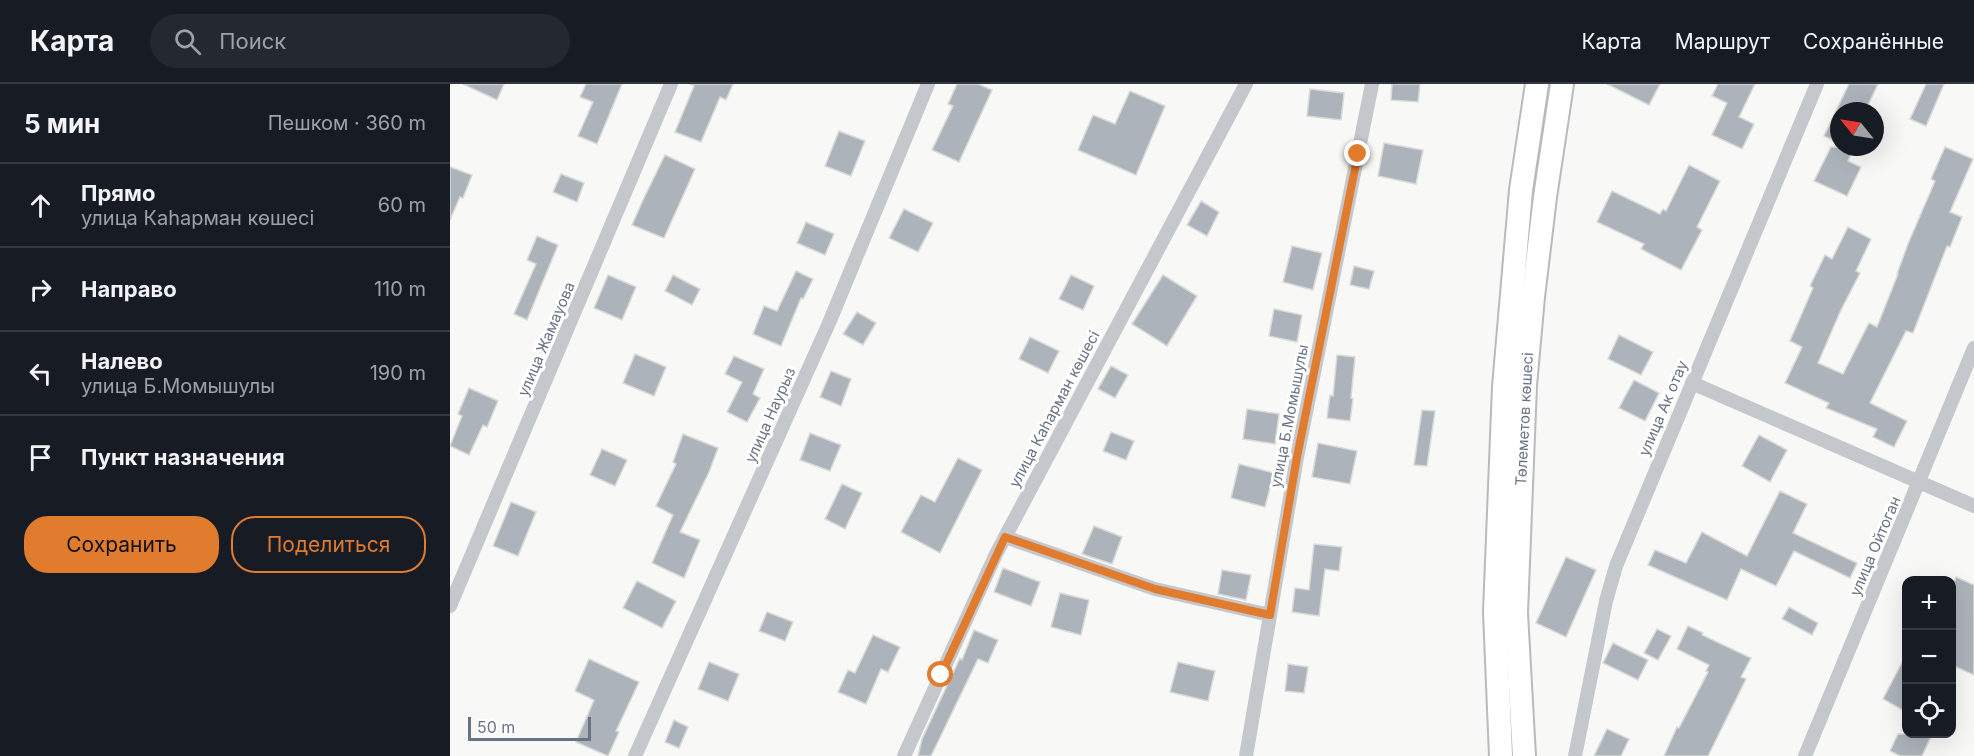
<!DOCTYPE html>
<html lang="ru">
<head>
<meta charset="utf-8">
<style>
  :root { --surface:#171b24; --page:#242831; --text:#f1f3f6; --muted:#9ea1a6; --line:#363941; --accent:#e17b2d }
  body { margin:0; font-family:Inter,sans-serif; background:var(--page); color:var(--text) }
  .controls { position:absolute; right:18px; bottom:18px; display:grid; overflow:hidden; border-radius:12px; box-shadow:0 6px 24px #0002 }
  .controls button { width:54px; height:54px; display:grid; place-items:center; padding:0; border:0; border-bottom:2px solid var(--line); background:var(--surface); color:var(--text); font:30px sans-serif }
  .compass { position:absolute; left:1380px; top:18px; width:54px; height:54px; border-radius:50%; background:var(--surface); box-shadow:0 6px 24px #0002; rotate:300deg }
  .scale { position:absolute; left:18px; bottom:15px; width:123px; box-sizing:border-box; padding-left:6px; border:3px solid #687386; border-top:0; font-size:16px; line-height:21px; white-space:nowrap; color:#687386; -webkit-text-stroke:4px #fff; paint-order:stroke }
  .stop { position:absolute; width:18px; height:18px; margin:-14px; border:4px solid #e17b2d; border-radius:50%; background:#fff }
  .stop.end { background:#e17b2d; border-color:#fff; box-shadow:0 2px 6px #0008 }
  .list { margin:0; padding:0; list-style:none }
  h2 { display:flex; justify-content:space-between; align-items:center; height:78px; margin:0; padding:0 24px; font-size:26px }
  h2 small { font-size:20px; font-weight:400; color:var(--muted) }
  .list li { display:grid; grid-template-columns:39px 1fr auto; gap:18px; align-items:center; box-sizing:border-box; height:84px; padding:0 24px; border-top:2px solid var(--line) }
  .list b { display:block; font-size:22px; white-space:nowrap }
  .list p { margin:0; font-size:20px; white-space:nowrap; color:var(--muted) }
  .list em { font-size:20px; font-style:normal; color:var(--muted) }
  .actions { display:flex; gap:12px; padding:18px 24px }
  .actions a { flex:1; padding:14px 0; border:2px solid var(--accent); border-radius:24px; text-align:center; font-size:21px; color:var(--accent) }
  .actions .main { background:var(--accent); color:#111 }
  .icon { flex:none; width:33px; height:33px; fill:none; stroke:currentColor; stroke-width:2; stroke-linecap:round; stroke-linejoin:round }
  .map { position:relative; flex:none; width:1524px; height:672px; overflow:hidden }
  header { display:flex; align-items:center; gap:36px; box-sizing:border-box; height:84px; padding:0 30px; background:var(--surface); border-bottom:2px solid var(--line) }
  header strong { font-size:28px }
  nav { display:flex; gap:33px; margin-inline-start:auto; font-size:21px }
  .search { width:420px; height:54px; background:var(--page); display:flex; align-items:center; gap:15px; box-sizing:border-box; padding:0 21px; border-radius:33px; color:var(--muted); font-size:22px }
  main { display:flex }
  aside { flex:1; background:var(--surface) }
  .map>svg:first-child { display:block }
  .building { fill:#adb3ba; stroke:#dadad8; stroke-width:1.5 }
  .lines { fill:none; stroke-linecap:round; stroke-linejoin:round }
  .primary-casing { stroke:#b7babf; stroke-width:26 }
  .street { stroke:#c4c7cb; stroke-width:14 }
  .primary { stroke:#fff; stroke-width:22 }
  .route { stroke:#e17b2d; stroke-width:8 }
  .labels { text-anchor:middle; dominant-baseline:central; stroke-width:6; stroke-linejoin:round; paint-order:stroke }
  .street-label { font-size:15px; fill:#687386; stroke:#fff }
</style>
</head>
<body>
<header>
<strong>Карта</strong>
<div class="search"><svg class="icon" aria-label="search" viewBox="0 0 24 24"><circle cx="10" cy="10" r="6"/><path d="M15 15l6 6"/></svg>Поиск</div>
<nav><a>Карта</a><a>Маршрут</a><a>Сохранённые</a></nav>
</header>
<main>
<aside>
<h2>5 мин<small>Пешком · 360 m</small></h2>
<ul class="list">
<li><svg class="icon" aria-label="ahead" viewBox="0 0 24 24"><path d="M12 20V5M6 11l6-6 6 6"/></svg><div><b>Прямо</b><p>улица Каһарман көшесі</p></div><em>60 m</em></li>
<li><svg class="icon" aria-label="right" viewBox="0 0 24 24"><path d="M7 20v-9h11M14 6l5 5-5 5"/></svg><div><b>Направо</b></div><em>110 m</em></li>
<li><svg class="icon" aria-label="left" viewBox="0 0 24 24"><path d="M17 20v-9H6M10 6l-5 5 5 5"/></svg><div><b>Налево</b><p>улица Б.Момышулы</p></div><em>190 m</em></li>
<li><svg class="icon" aria-label="arrive" viewBox="0 0 24 24"><path d="M6 21V4h12l-3 4 3 4H6"/></svg><div><b>Пункт назначения</b></div></li>
</ul>
<div class="actions"><a class="main">Сохранить</a><a>Поделиться</a></div>
</aside>
<div class="map">
<svg width="1524" height="672" viewBox="0 0 1524 672">
  <rect width="100%" height="100%" fill="#f8f8f6"/>
  <!-- building -->
  <g class="building">
    <path d="M 13,0 L 54,0 L 47,16 Z"/>
    <path d="M 136,0 L 172,0 L 147,60 L 128,52 L 143,18 L 130,13 Z"/>
    <path d="M 240,0 L 283,0 L 276,16 L 270,13 L 251,58 L 225,48 L 244,2 Z"/>
    <path d="M 507,0 L 528,0 L 542,6 L 509,78 L 482,66 L 503,22 L 498,20 Z"/>
    <path d="M 942,0 L 970,0 L 968,18 L 941,16 Z"/>
    <path d="M 1157,0 L 1210,0 L 1199,21 Z"/>
    <path d="M 1268,0 L 1305,0 L 1289,33 L 1304,40 L 1292,65 L 1262,51 L 1277,19 L 1262,12 Z"/>
    <path d="M 1399,0 L 1428,0 L 1415,27 L 1389,27 L 1389,59 L 1374,52 Z"/>
    <path d="M 1476,0 L 1494,0 L 1476,42 L 1460,35 Z"/>
    <path d="M 860,5 L 894,9 L 891,36 L 857,32 Z"/>
    <path d="M 680,7 L 715,22 L 686,91 L 628,66 L 643,31 L 665,40 Z"/>
    <path d="M 389,47 L 415,57 L 401,92 L 375,82 Z"/>
    <path d="M 934,59 L 973,66 L 966,100 L 928,92 Z"/>
    <path d="M 1381,63 L 1404,63 L 1398,77 L 1411,83 L 1397,112 L 1364,97 Z"/>
    <path d="M 1495,63 L 1523,75 L 1500,128 L 1512,133 L 1500,163 L 1497,162 L 1463,249 L 1456,247 L 1420,319 L 1457,337 L 1444,363 L 1423,353 L 1427,345 L 1376,324 L 1379,319 L 1335,299 L 1352,263 L 1340,257 L 1363,204 L 1360,202 L 1375,171 L 1382,175 L 1398,143 L 1421,155 L 1406,187 L 1410,189 L 1390,228 L 1368,279 L 1393,290 L 1419,239 L 1427,243 L 1448,190 L 1447,190 L 1458,160 L 1485,97 L 1481,95 Z"/>
    <path d="M 215,71 L 245,85 L 214,154 L 182,141 L 193,116 Z"/>
    <path d="M 1239,81 L 1270,97 L 1247,143 L 1252,146 L 1231,186 L 1191,165 L 1194,160 L 1147,138 L 1162,107 L 1210,130 L 1213,125 L 1216,127 Z"/>
    <path d="M 0,83 L 22,91 L 13,114 L 10,113 L 0,136 Z"/>
    <path d="M 111,90 L 134,99 L 127,118 L 103,108 Z"/>
    <path d="M 751,117 L 769,128 L 757,152 L 737,141 Z"/>
    <path d="M 454,125 L 483,139 L 468,168 L 439,154 Z"/>
    <path d="M 356,138 L 384,150 L 375,171 L 347,159 Z"/>
    <path d="M 87,152 L 108,161 L 77,236 L 64,230 L 86,180 L 77,176 Z"/>
    <path d="M 842,162 L 872,169 L 863,206 L 833,198 Z"/>
    <path d="M 904,182 L 924,187 L 919,205 L 900,201 Z"/>
    <path d="M 346,187 L 363,195 L 353,215 L 351,214 L 331,262 L 303,250 L 314,222 L 327,227 Z"/>
    <path d="M 158,191 L 186,203 L 172,236 L 144,224 Z"/>
    <path d="M 223,191 L 250,205 L 242,221 L 215,207 Z"/>
    <path d="M 621,191 L 644,202 L 633,226 L 609,215 Z"/>
    <path d="M 713,191 L 747,212 L 717,262 L 682,240 Z"/>
    <path d="M 824,225 L 852,231 L 847,258 L 819,252 Z"/>
    <path d="M 407,228 L 426,239 L 413,261 L 393,250 Z"/>
    <path d="M 1169,251 L 1203,268 L 1191,291 L 1158,275 Z"/>
    <path d="M 580,253 L 609,267 L 598,289 L 569,275 Z"/>
    <path d="M 185,270 L 216,283 L 204,312 L 173,299 Z"/>
    <path d="M 887,271 L 905,273 L 901,314 L 903,315 L 900,337 L 877,334 L 880,311 L 883,312 Z"/>
    <path d="M 284,272 L 314,285 L 303,310 L 310,314 L 297,338 L 277,328 L 292,298 L 275,290 Z"/>
    <path d="M 661,282 L 678,291 L 665,314 L 648,305 Z"/>
    <path d="M 381,287 L 401,295 L 391,322 L 370,313 Z"/>
    <path d="M 1184,296 L 1209,309 L 1195,337 L 1169,324 Z"/>
    <path d="M 19,304 L 48,317 L 37,343 L 33,341 L 19,371 L 0,362 L 12,332 L 8,330 Z"/>
    <path d="M 797,325 L 829,330 L 825,360 L 793,355 Z"/>
    <path d="M 972,326 L 985,327 L 977,382 L 964,381 Z"/>
    <path d="M 661,348 L 684,357 L 676,376 L 653,367 Z"/>
    <path d="M 360,349 L 391,361 L 380,387 L 350,376 Z"/>
    <path d="M 233,350 L 268,364 L 259,388 L 230,448 L 250,456 L 234,494 L 202,479 L 223,431 L 206,422 L 226,380 L 223,378 Z"/>
    <path d="M 1309,351 L 1337,366 L 1320,398 L 1292,382 Z"/>
    <path d="M 868,359 L 907,367 L 900,400 L 862,393 Z"/>
    <path d="M 152,365 L 177,376 L 165,402 L 140,391 Z"/>
    <path d="M 508,374 L 532,386 L 490,469 L 451,448 L 471,411 L 485,418 Z"/>
    <path d="M 789,380 L 824,389 L 815,423 L 781,414 Z"/>
    <path d="M 392,400 L 412,409 L 395,445 L 375,435 Z"/>
    <path d="M 1330,407 L 1357,420 L 1343,449 L 1407,479 L 1400,494 L 1344,467 L 1326,502 L 1291,485 L 1277,516 L 1198,481 L 1205,466 L 1236,479 L 1252,448 L 1297,472 Z"/>
    <path d="M 61,418 L 86,428 L 68,472 L 43,462 Z"/>
    <path d="M 644,442 L 672,453 L 662,480 L 632,470 Z"/>
    <path d="M 864,460 L 892,463 L 889,487 L 875,485 L 869,532 L 842,528 L 845,504 L 859,506 Z"/>
    <path d="M 1116,473 L 1146,486 L 1116,553 L 1086,539 Z"/>
    <path d="M 553,484 L 590,498 L 581,522 L 544,508 Z"/>
    <path d="M 772,486 L 801,491 L 796,516 L 768,510 Z"/>
    <path d="M 1506,493 L 1524,501 L 1524,591 L 1502,581 L 1502,505 Z"/>
    <path d="M 187,497 L 226,517 L 212,544 L 173,524 Z"/>
    <path d="M 610,509 L 639,516 L 631,551 L 601,543 Z"/>
    <path d="M 1339,523 L 1368,539 L 1362,551 L 1332,535 Z"/>
    <path d="M 317,528 L 343,538 L 335,557 L 309,547 Z"/>
    <path d="M 1238,542 L 1253,549 L 1252,551 L 1301,574 L 1291,593 L 1296,595 L 1258,672 L 1214,672 L 1227,643 L 1229,644 L 1258,588 L 1256,587 L 1259,581 L 1227,565 Z"/>
    <path d="M 1207,545 L 1221,552 L 1208,576 L 1194,569 Z"/>
    <path d="M 524,546 L 548,556 L 538,579 L 528,575 L 481,672 L 468,672 L 472,655 L 510,574 L 512,576 Z"/>
    <path d="M 423,551 L 450,563 L 438,588 L 431,585 L 416,620 L 388,608 L 398,586 L 405,589 Z"/>
    <path d="M 1163,559 L 1198,576 L 1188,596 L 1153,579 Z"/>
    <path d="M 1456,571 L 1456,628 L 1433,615 Z"/>
    <path d="M 139,575 L 189,598 L 166,647 L 169,648 L 158,672 L 126,658 L 144,616 L 125,607 Z"/>
    <path d="M 259,578 L 289,590 L 278,617 L 248,605 Z"/>
    <path d="M 728,578 L 765,587 L 758,617 L 720,608 Z"/>
    <path d="M 838,580 L 858,583 L 854,609 L 835,607 Z"/>
    <path d="M 224,636 L 238,643 L 229,664 L 215,658 Z"/>
    <path d="M 1157,645 L 1179,655 L 1171,672 L 1144,672 Z"/>
    <path d="M 1448,650 L 1482,650 L 1472,672 L 1450,672 L 1440,667 Z"/>
  </g>
  <g class="lines">
    <defs>
      <g id="primary">
        <path d="M 1051,672 L 1045,528 L 1054,303 L 1071,106 L 1087,0"/>
        <path d="M 1074,672 L 1066,529 L 1075,301 L 1083,213 L 1095,113 L 1112,0"/>
      </g>
    </defs>
    <!-- primary casing -->
    <use href="#primary" class="primary-casing"/>
    <!-- street -->
    <g class="street">
      <path d="M 1242,299 L 1524,422"/>
      <path d="M 555,453 L 705,505 L 820,531"/>
      <path d="M 0,522 L 221,0"/>
      <path d="M 185,672 L 379,239 L 478,0"/>
      <path d="M 454,672 L 546,470 L 796,0"/>
      <path d="M 796,672 L 847,373 L 922,0"/>
      <path d="M 1125,672 L 1156,517 L 1166,482 L 1367,0"/>
      <path d="M 1355,672 L 1524,264"/>
    </g>
    <!-- primary -->
    <use href="#primary" class="primary"/>
  </g>
  <g class="lines">
    <!-- route -->
    <path class="route" d="M 491,591 L 555,453 L 705,505 L 820,531 L 847,373 L 908,70"/>
  </g>
  <g class="labels">
    <!-- street labels -->
    <g class="street-label">
      <text transform="translate(96 255) rotate(-67)">улица Жамауова</text>
      <text transform="translate(1213 324) rotate(-67)">улица Ак отау</text>
      <text transform="translate(604 325) rotate(-62)">улица Каһарман көшесі</text>
      <text transform="translate(320 331) rotate(-66)">улица Наурыз</text>
      <text transform="translate(839 332) rotate(-79)">улица Б.Момышулы</text>
      <text transform="translate(1074 335) rotate(-87)">Төлеметов көшесі</text>
      <text transform="translate(1425 462) rotate(-67)">улица Ойтоган</text>
    </g>
  </g>
</svg>
<div class="controls">
<button>+</button>
<button>−</button>
<button><svg class="icon" aria-label="locate" viewBox="0 0 24 24"><circle cx="12" cy="12" r="6"/><path d="M12 2v4M12 18v4M2 12h4M18 12h4"/></svg></button>
</div>
<svg class="compass" viewBox="-18 -18 36 36"><path d="M0-13l5 13h-10z" fill="#e53935"/><path d="M0 13l5-13h-10z" fill="#9ea1a6"/></svg>
<div class="scale">50 m</div>
<div class="stop" style="left:491px;top:591px"></div>
<div class="stop end" style="left:908px;top:70px"></div>
</div>
</main>
</body>
</html>
